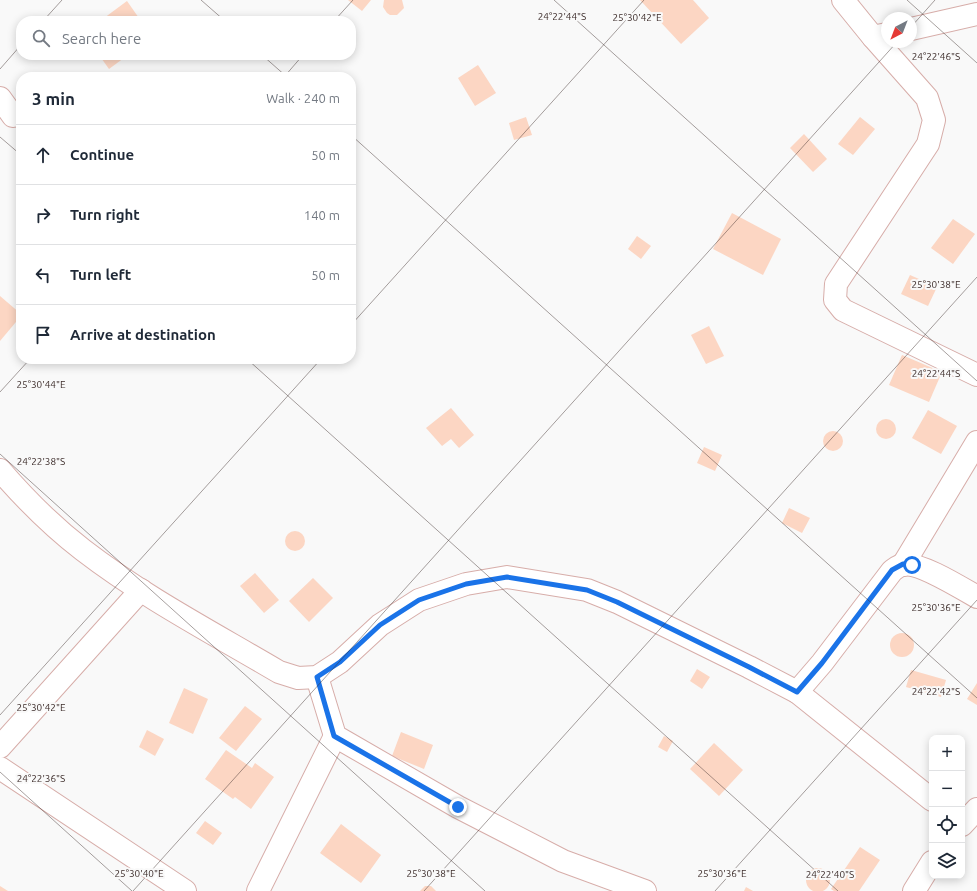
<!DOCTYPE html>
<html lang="en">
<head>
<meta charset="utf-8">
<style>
  :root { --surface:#fff; --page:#f6f6f7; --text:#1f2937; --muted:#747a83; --line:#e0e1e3 }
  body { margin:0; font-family:Ubuntu,sans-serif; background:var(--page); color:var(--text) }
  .controls { position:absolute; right:12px; bottom:12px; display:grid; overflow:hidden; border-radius:8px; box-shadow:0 2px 10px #0003 }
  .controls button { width:36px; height:36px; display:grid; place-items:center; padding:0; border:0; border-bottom:1px solid var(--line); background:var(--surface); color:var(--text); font:20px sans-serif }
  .compass { position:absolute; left:881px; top:12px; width:36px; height:36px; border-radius:50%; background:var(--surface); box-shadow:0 2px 10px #0003; rotate:222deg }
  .stop { position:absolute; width:12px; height:12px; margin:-9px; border:3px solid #1a73e8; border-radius:50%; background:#fff }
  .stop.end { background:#1a73e8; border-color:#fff; box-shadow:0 1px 4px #0008 }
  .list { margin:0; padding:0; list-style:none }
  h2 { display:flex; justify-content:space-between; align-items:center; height:52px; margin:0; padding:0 16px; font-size:17px }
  h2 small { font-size:13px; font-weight:400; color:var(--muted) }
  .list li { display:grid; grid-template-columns:26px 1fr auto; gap:12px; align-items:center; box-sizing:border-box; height:60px; padding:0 16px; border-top:1px solid var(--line) }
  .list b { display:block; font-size:15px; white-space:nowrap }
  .list em { font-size:13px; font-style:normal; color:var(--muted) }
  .icon { flex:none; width:22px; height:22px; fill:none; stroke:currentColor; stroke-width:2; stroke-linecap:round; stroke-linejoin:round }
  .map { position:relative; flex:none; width:977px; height:891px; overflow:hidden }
  .search { position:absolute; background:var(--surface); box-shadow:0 2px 10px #0003; left:16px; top:16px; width:340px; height:44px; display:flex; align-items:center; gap:10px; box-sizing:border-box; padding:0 14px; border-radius:16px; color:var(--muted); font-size:15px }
  .panel { position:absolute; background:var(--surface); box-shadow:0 2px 10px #0003; left:16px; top:72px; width:340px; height:292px; border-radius:16px }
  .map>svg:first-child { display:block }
  .building { fill:#fcd6c3 }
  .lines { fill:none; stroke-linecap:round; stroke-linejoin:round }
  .minor-casing { stroke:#d7ada9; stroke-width:24 }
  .minor { stroke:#fff; stroke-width:22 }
  .route { stroke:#1a73e8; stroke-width:5 }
  .ticks { fill:none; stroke:#3c2c2a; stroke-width:1; stroke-opacity:0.45 }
  .ticks-label { font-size:10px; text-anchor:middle; fill:#3c2c2a; stroke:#f9f9f9; stroke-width:4; stroke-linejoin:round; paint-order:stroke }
</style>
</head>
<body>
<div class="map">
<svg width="977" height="891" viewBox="0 0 977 891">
  <rect width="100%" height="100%" fill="#f9f9f9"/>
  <!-- building -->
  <g class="building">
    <path d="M 348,0 L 371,0 L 362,11 Z"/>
    <path d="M 384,0 L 402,0 L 404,8 L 397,15 L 390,15 L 387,13 L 383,7 Z"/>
    <path d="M 640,0 L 693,0 L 709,18 L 681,44 Z"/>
    <path d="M 127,1 L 141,21 L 100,21 Z"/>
    <path d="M 99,55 L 128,55 L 109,69 Z"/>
    <path d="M 478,65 L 496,93 L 475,106 L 458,78 Z"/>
    <path d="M 526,117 L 532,135 L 514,140 L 509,123 Z"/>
    <path d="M 860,117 L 875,129 L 853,155 L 838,144 Z"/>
    <path d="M 804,134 L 827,159 L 813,172 L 790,148 Z"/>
    <path d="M 732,213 L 781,239 L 763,275 L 713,249 Z"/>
    <path d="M 953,219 L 975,234 L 953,264 L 931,248 Z"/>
    <path d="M 637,236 L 651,246 L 641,259 L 628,249 Z"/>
    <path d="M 910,275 L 937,287 L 928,306 L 901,294 Z"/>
    <path d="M 0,296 L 21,314 L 21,316 L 0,341 Z"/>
    <path d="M 709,326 L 724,356 L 706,364 L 691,335 Z"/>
    <path d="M 902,355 L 942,372 L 929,402 L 889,385 Z"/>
    <path d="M 451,408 L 474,435 L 459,448 L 451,439 L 442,446 L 426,428 Z"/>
    <path d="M 928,410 L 957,426 L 941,454 L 912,438 Z"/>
    <circle cx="886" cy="429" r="10"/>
    <circle cx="833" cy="441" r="10"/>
    <path d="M 704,447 L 722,455 L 715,471 L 697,463 Z"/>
    <path d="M 789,508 L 810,518 L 802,533 L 782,523 Z"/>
    <circle cx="295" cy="541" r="10"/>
    <path d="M 255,573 L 279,600 L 264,613 L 240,586 Z"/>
    <path d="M 313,578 L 333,598 L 309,622 L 289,601 Z"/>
    <circle cx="902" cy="645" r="12"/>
    <path d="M 697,669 L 710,677 L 702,689 L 690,681 Z"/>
    <path d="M 911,670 L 946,680 L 941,697 L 906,687 Z"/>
    <path d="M 977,683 L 977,705 L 967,699 Z"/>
    <path d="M 184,688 L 208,699 L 193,734 L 169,723 Z"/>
    <path d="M 245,706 L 262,719 L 236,751 L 219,738 Z"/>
    <path d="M 147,730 L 164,739 L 155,756 L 139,747 Z"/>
    <path d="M 401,732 L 433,745 L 424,769 L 392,756 Z"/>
    <path d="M 664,736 L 673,741 L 667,752 L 658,747 Z"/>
    <path d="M 714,743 L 743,770 L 719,796 L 690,769 Z"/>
    <path d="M 226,750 L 252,768 L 255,763 L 274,777 L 251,809 L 235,797 L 233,799 L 205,779 Z"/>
    <path d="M 205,821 L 222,833 L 213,845 L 196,833 Z"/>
    <path d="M 341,824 L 381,855 L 361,883 L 320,853 Z"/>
    <path d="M 860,847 L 880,860 L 859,891 L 834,891 L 831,889 Z"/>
    <circle cx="818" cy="880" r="12"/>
    <path d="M 0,886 L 8,891 L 0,891 Z"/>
    <path d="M 425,886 L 431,886 L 436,891 L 420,891 Z"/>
    <path d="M 746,887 L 753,891 L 744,891 Z"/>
  </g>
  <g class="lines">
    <defs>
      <g id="minor">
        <path d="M 843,0 L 873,37 L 887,34"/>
        <path d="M 911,29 L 977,14"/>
        <path d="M 873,37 L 927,98 L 934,120 L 928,144 L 836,284 L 835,300 L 843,310 L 977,375"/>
        <path d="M 0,98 L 13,116"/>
        <path d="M 0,470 C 25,499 53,527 83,550 C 144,597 213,633 279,672 L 298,678 L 317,677 L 340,662 L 380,625 L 419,600 L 466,584 L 507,577 L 587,590 L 617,602 L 749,667 L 797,692 L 822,663 L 892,571 C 895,569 899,565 903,565 C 918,561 963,589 977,597"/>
        <path d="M 903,565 L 977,442"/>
        <path d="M 317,677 L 335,736 L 458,807 L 563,861 L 645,891"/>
        <path d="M 797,692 L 932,800"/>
        <path d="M 0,747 L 141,590"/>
        <path d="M 0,768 L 185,891"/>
        <path d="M 962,825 L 977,809"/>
        <path d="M 258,891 L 335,736"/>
        <path d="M 914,891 L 932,862"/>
      </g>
    </defs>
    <!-- minor casing -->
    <use href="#minor" class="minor-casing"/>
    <!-- minor -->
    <use href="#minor" class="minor"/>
  </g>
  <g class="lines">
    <!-- route -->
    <path class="route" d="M 458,807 L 334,736 L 317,677 L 340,662 L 380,625 L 419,600 L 466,584 L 507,577 L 587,590 L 617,602 L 749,667 L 797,692 L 822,663 L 892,570 L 903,564 L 912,565"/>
  </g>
  <!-- ticks -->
  <path class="ticks" d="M 201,0 L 225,21M 554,0 L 977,381M 907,0 L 977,63M 43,21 L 62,0M 334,21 L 353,0M 911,27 L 935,0M 262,55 L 287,77M 0,69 L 21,45M 284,77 L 303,55M 351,135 L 977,698M 0,137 L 21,155M 351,325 L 644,0M 247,359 L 838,891M 0,392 L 30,359M 0,454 L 485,891M 0,715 L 321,359M 0,772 L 132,891M 133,891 L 897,42M 424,891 L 977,277M 715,891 L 977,600"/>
  <g class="ticks-label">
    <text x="562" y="20">24°22'44"S</text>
    <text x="637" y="21">25°30'42"E</text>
    <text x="936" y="60">24°22'46"S</text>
    <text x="936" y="288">25°30'38"E</text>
    <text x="936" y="377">24°22'44"S</text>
    <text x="41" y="388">25°30'44"E</text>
    <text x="41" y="465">24°22'38"S</text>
    <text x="936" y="611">25°30'36"E</text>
    <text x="936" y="695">24°22'42"S</text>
    <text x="41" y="711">25°30'42"E</text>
    <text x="41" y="782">24°22'36"S</text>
    <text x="139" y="877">25°30'40"E</text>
    <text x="431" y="877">25°30'38"E</text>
    <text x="722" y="877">25°30'36"E</text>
    <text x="830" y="878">24°22'40"S</text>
  </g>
</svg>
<div class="controls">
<button>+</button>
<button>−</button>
<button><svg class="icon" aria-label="locate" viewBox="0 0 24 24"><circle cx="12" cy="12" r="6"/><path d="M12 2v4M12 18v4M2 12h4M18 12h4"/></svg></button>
<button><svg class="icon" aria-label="layers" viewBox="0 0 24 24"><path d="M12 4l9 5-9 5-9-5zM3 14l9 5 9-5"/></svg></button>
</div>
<svg class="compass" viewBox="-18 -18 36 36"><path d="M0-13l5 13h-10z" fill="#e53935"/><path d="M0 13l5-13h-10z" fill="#747a83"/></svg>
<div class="stop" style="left:912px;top:565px"></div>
<div class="stop end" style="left:458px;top:807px"></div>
<div class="search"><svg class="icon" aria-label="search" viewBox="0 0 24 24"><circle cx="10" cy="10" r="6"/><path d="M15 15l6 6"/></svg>Search here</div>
<section class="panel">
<h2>3 min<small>Walk · 240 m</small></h2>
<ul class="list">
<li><svg class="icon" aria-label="ahead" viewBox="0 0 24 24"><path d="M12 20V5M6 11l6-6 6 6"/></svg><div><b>Continue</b></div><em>50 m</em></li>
<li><svg class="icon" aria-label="right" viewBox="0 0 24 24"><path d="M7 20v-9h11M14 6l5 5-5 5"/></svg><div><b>Turn right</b></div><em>140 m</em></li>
<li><svg class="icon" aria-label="left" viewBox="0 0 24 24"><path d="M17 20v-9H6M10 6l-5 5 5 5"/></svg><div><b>Turn left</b></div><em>50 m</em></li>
<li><svg class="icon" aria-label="arrive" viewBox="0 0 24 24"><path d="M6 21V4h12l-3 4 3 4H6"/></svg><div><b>Arrive at destination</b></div></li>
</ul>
</section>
</div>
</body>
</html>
